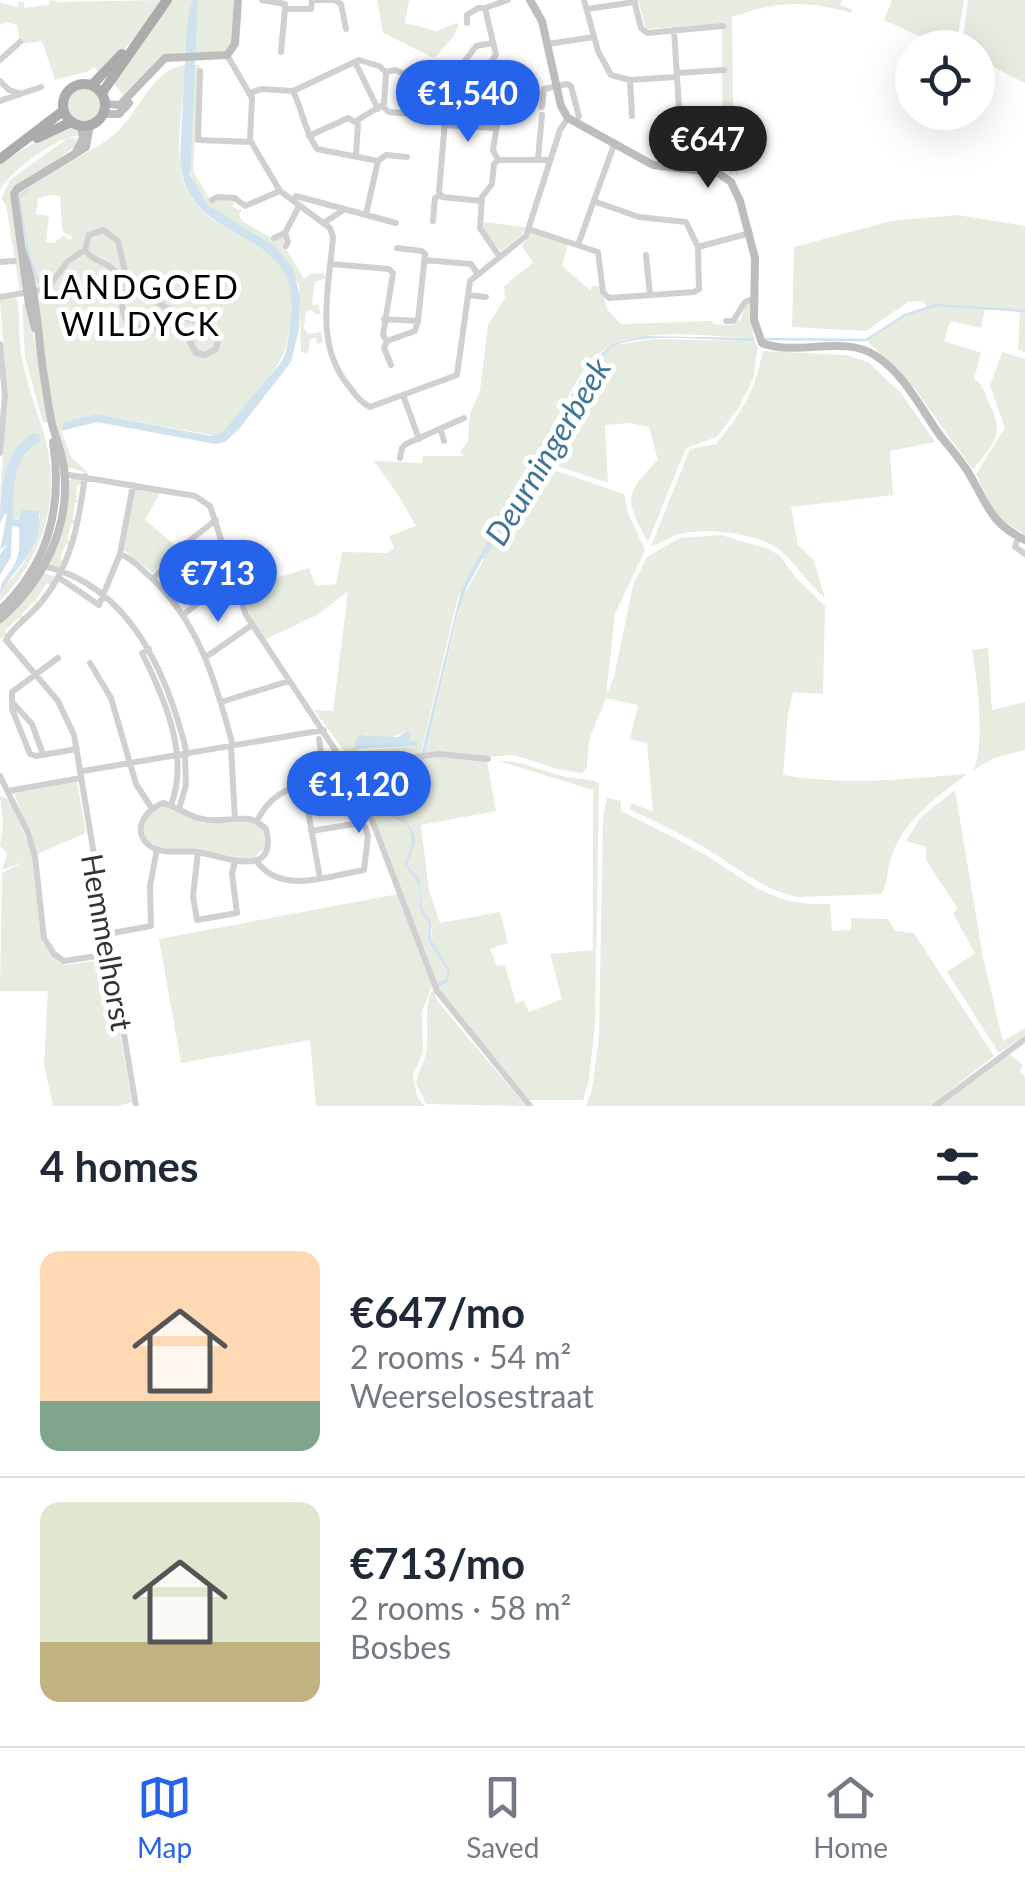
<!DOCTYPE html>
<meta charset="utf-8">
<style>
:root{--surface:#fff;--page:#f2f2f3;--text:#1f2937;--muted:#747a83;--line:#e0e1e3;--accent:#2563eb}
body{margin:0;font-family:Lato,sans-serif;background:var(--page);color:var(--text);height:100vh;display:flex;flex-direction:column;font-size:38px;white-space:nowrap}
*{box-sizing:border-box;margin:0}
p{font-size:32px;color:var(--muted)}
.icon{flex:none;width:55px;height:55px;fill:none;stroke:currentColor;stroke-width:2;stroke-linecap:round;stroke-linejoin:round}
.map{position:relative;height:1106px;overflow:hidden}
.sheet{display:flex;flex-direction:column;background:var(--surface);flex:1}
.sheet>*{flex:none}
.fabs{position:absolute;left:895px;top:30px;display:grid;gap:20px}
.fabs a{display:grid;place-items:center;width:100px;height:100px;border-radius:50%;background:var(--surface);box-shadow:0 10px 40px #0002;font-size:50px}
.price{position:absolute;translate:-50% -85px;padding:0 22px;border-radius:35px;background:var(--accent);color:#fff;font-size:32px;line-height:65px;filter:drop-shadow(0 2px 5px #0008)}
.price::after{content:'';position:absolute;left:50%;top:60px;width:30px;height:22px;margin-left:-15px;background:inherit;clip-path:polygon(0 0,100% 0,50% 100%)}
.price.current{background:#222;color:#fff}
ul{padding:0;list-style:none}
li{display:flex;align-items:center;gap:30px;height:250px;padding:0 40px}
li+li{border-top:2px solid var(--line)}
li span{display:grid;place-items:center;flex:none;width:280px;height:200px;border-radius:20px;color:#555}
li>.icon{margin-inline-start:auto}
span .icon{width:120px;height:120px;fill:#fffc;stroke-width:1}
li b{font-size:42px}
h2{display:flex;justify-content:space-between;align-items:center;height:120px;padding:0 40px;font-size:42px}
.tab-bar{display:flex;justify-content:space-around;align-items:center;height:140px;border-top:2px solid var(--line);background:var(--surface);font-size:28px;color:var(--muted)}
.tab-bar a{display:grid;justify-items:center;gap:5px}
.tab-bar .current{color:var(--accent)}
.map>svg:first-child{display:block}
.green{fill:#e6ecdf;fill-rule:evenodd}
.water{fill:#cfe2ee}
.lines{fill:none;stroke-linecap:round;stroke-linejoin:round}
.stream{stroke:#cfe2ee;stroke-width:2.5}
.street{stroke:#d0d0d0;stroke-width:6}
.secondary{stroke:#bdbdbd;stroke-width:8}
.primary{stroke:#ababab;stroke-width:10}
.labels{text-anchor:middle;dominant-baseline:central;stroke-width:10;stroke-linejoin:round;paint-order:stroke}
.street-label{font-size:30px;fill:#333;stroke:#fff}
.neighbourhood-label{font-size:32px;letter-spacing:2.5px;fill:#000;stroke:#fff}
.water-label{font-size:32px;font-style:italic;fill:#3f7597;stroke:#fff}
</style>
<div class="map">
<svg width="1025" height="1106" viewBox="0 0 1025 1106">
<rect width="100%" height="100%" fill="#fff"/>
<!-- green -->
<path class="green" d="M54 0 57 2 163 0 137 35 102 73 93 67 89 71 55 80 42 41 20 44 17 25 7 22 0 25V2L17 7 19 1 24 2V8L49 5V1Z
M172 0H192L186 52 160 57 124 97 113 82Z
M198 0H234L233 41 226 51 194 53Z
M377 0H409L405 23 437 31 456 23 459 24 454 36 434 58 383 33Z
M638 0H842L840 5 852 9 851 13C805 0 778 1 732 17L734 167 738 170V176L735 171 730 174C721 148 722 61 722 24L646 29Z
M892 0H964L956 47 941 46 884 20Z
M968 0H1025V83L978 59V48L962 47Z
M186 65C184 98 172 158 186 188 214 247 299 232 291 316 288 346 286 355 267 379 253 397 237 428 216 436L96 414 64 422 61 430 71 457 89 473 67 467 55 426 38 311 41 293C31 280 10 211 17 196 23 181 54 169 68 162 88 152 105 144 121 128 141 108 154 67 186 65ZM49 195 60 196 62 228 64 233 72 236 71 240 63 236 54 243 46 242 49 216 36 214 38 199Z
M193 65H200L193 171 212 203 218 199 235 201 232 206 238 210 242 209 239 215 242 221 275 240 284 237V245L304 279 311 274 323 273 326 278 315 282 312 303 314 306 318 304 321 314H316L312 310 306 312 304 328 308 334 321 332 323 342 317 344 316 338 310 339 308 353 301 352 299 285 273 245 208 205 193 183 189 165Z
M66 105a18 18 0 1 1 36 0a18 18 0 1 1-36 0Z
M73 125 80 130 81 136C62 132 7 173 0 191V163L63 126Z
M68 138H77L76 146 12 192 24 286 20 291 6 205 1 199 10 180Z
M957 215 1025 226V352L1018 350 1020 311 985 309 981 328 951 321 944 341 981 353 974 379C985 386 984 393 990 405 1006 438 992 443 973 470L915 389 866 340 905 315 926 307 923 301 908 302 866 331 792 327 794 247 891 221Z
M484 222 525 227 522 235 501 251 483 231Z
M531 232 568 244 562 266 590 290 592 286H601L607 309 621 324 712 321 714 324 733 325 737 320 741 321 745 304 752 302 753 338C705 337 623 321 589 363 568 391 553 428 535 459L531 458 529 462 533 463 458 597 421 753 352 761 314 710 333 711 348 591 317 615 264 640 251 618 240 589 309 568 316 586 336 584 342 552 388 553 394 548 389 536 416 526 397 493 374 461 422 463 423 456H464L460 452 468 441 470 414 480 391 488 325 505 298 504 286 533 263 522 246ZM406 732 408 739 417 746 358 751 367 734C376 740 397 737 406 732Z
M15 298 18 302C20 322 18 343 23 363 28 388 38 413 45 437 61 498 44 556 0 601L1 589C23 570 38 543 40 514L13 520C13 491 11 464 35 444L36 432C14 444 6 473 0 496L7 395 0 300Z
M22 303 28 305 49 422 43 423 25 357Z
M655 339 754 341 758 347 753 379 739 407 717 437 686 448 648 542C624 499 624 494 658 460L649 427 630 423 605 425 608 483 539 460 595 362 615 345Z
M763 351 846 355 868 362 901 393 935 442 890 451 893 495 791 507 798 545 814 561 825 598C808 584 797 565 781 551 760 533 706 527 680 534 670 536 661 544 651 546L690 449 716 444C744 409 753 395 763 351Z
M1002 352 1025 359V535L996 516 976 474 1005 428 990 386Z
M536 464 624 494 628 513 645 550 615 614 606 696 614 677 633 585 647 557 679 538 721 535 769 549 780 556 796 578 825 606 823 694 793 692 788 714 783 775C845 786 905 779 967 774 938 796 905 819 892 855 887 868 888 881 882 894L797 897C760 889 732 863 700 845 677 832 653 821 629 809L632 803 653 812 647 743 630 739 638 705 606 698 589 740 587 768 582 773 561 770 514 755 483 757 426 752 461 601Z
M72 478 83 480 82 485H77L76 500 80 501 75 503 73 519 77 520 76 525 71 524 67 539 72 541 70 545 66 544 60 559 64 561 57 569 51 566 50 559 67 484Z
M134 486 160 493 145 520 176 546 153 573 124 550Z
M44 573 55 577 51 586 47 583 36 599 38 604 34 601 21 615 24 619 19 618 5 630 7 634 0 639V621Z
M988 648 992 710 1025 702V750L994 758 973 770C986 747 977 677 972 650Z
M441 757 487 761 496 811 421 825 429 890 440 923 500 912 508 943 490 949 497 966 505 965 516 1003 524 1001 529 1012 562 999 550 954 593 950V790L499 761C522 760 543 772 566 777 577 779 588 778 599 783L595 1023 589 1080 583 1100H528L444 1001 439 987 450 977 431 939 432 930 422 908 420 879 408 866 415 836 410 825 391 816 387 809 394 793H409L417 787 424 759Z
M420 759 414 784 406 791 399 789 390 792 384 808 386 816 406 824 414 843 405 861 406 868 415 876 419 885 420 910 429 924 428 941 447 970V978L437 984 355 769Z
M77 782 86 833 37 854 14 793Z
M955 790 983 957 1003 1041 1025 1028V1035L999 1053 947 972 975 953 953 913 958 909 926 860V847L906 841 921 817Z
M0 796 9 799 31 850 42 942 58 961 66 965 107 959 132 1102 118 1106H53L44 1064 48 991H0L2 873 23 862 2 870 7 853 0 846 3 826Z
M607 798 621 801V811C646 824 672 836 697 850 746 878 767 907 830 904L832 931 851 930V918L888 919 895 931 914 933 994 1056 930 1106H586L592 1089 599 1036 603 817Z
M163 806 202 823 256 822 263 830 265 847 252 860 157 847 146 838 143 831 147 816Z
M398 894 432 986 422 1012 423 1051 413 1076 417 1096 424 1106H316L310 1040 181 1063 159 939Z
M433 989 438 1002 526 1106 426 1104 416 1083C418 1072 424 1063 426 1052 430 1030 422 1008 433 989Z
M1008 1053 1023 1065 1020 1071 1025 1078V1106H938Z"/>
<!-- water -->
<path class="water" d="M192 0H198L190 175 208 205 273 245 293 268 300 297 299 329 291 362 239 429 225 442 215 444 97 422 61 431 64 422 96 414 211 436 222 433 282 361C289 347 289 331 291 315 299 221 186 250 180 159L187 23Z
M643 336 754 338V341C719 341 646 332 616 345 586 358 489 548 467 587L458 612 419 781 409 793H394L387 809 391 816 405 820C424 840 411 846 408 866L420 879 422 908 431 922V939L450 970 448 981 438 988 436 984 447 978V970L428 941 429 924 420 910 419 885 404 864C411 847 416 842 406 824L386 815 384 808 392 790 406 791 414 784 462 587 589 364 612 344Z
M33 433H38L41 440C11 459 14 488 13 519L19 520 22 510 38 511C47 547 12 569 0 595 0 579 9 576 15 563 21 552 19 539 19 527L12 526 11 557 0 575V555L7 544 0 550 7 515 5 513 0 523C0 489 3 453 33 433Z
M406 732 411 733 409 740 417 742V746L355 749V740L360 735 398 737Z"/>
<g class="lines">
<!-- stream -->
<path class="stream" d="M28 189 19 198 28 253 38 282
M766 339 866 340 905 315 937 305 1025 311
M535 466 553 434
M484 558 524 486"/>
<!-- street -->
<path class="street" d="M262 0 285 4
M312 0H335L341 4 346 29
M508 0 485 8 496 55 482 74V81L510 103
M584 0 598 51 611 75 630 80 675 77
M634 0 641 28 647 33 723 26
M587 9 635 2
M467 23V15L478 8H485
M674 30 683 170
M548 44 594 37
M281 52 285 9H311L312 0
M227 55 252 98 250 140 280 191 330 228 333 237C329 287 314 344 348 385 355 394 360 402 370 407L457 375 470 281 526 236 560 130 568 118
M0 60 20 42
M355 62 378 109
M461 66 476 46 493 43
M200 71 198 140 251 142
M677 73 724 70
M630 80 632 116
M0 81 9 90 19 93
M293 91C303 111 304 130 317 149L378 161 366 214
M250 93 262 89 293 91 359 60 379 66 386 72 395 70 415 78
M0 101 41 87
M382 106 389 112 411 114
M419 107 446 109 472 125
M542 107 544 89 567 84 571 86 579 117
M446 109 439 192 442 197 482 201
M680 118 725 116
M356 121 384 104 386 73
M444 125 495 128
M309 136 348 118 358 124 356 154
M538 159 542 115
M498 160 493 150 500 105
M378 161 386 155 407 157
M296 196 396 223
M212 200 217 197 235 198 245 206 280 191
M596 202 639 217 686 222 698 247
M433 221 435 198 440 195
M325 222 342 211
M529 229 598 252 603 292 609 298 694 292 699 289 698 247 750 233
M103 230 118 241 125 272 142 293 182 317 214 327 219 337 216 349 205 355 196 353 185 333 173 325 144 329 130 326C117 311 126 293 118 276 112 262 93 263 85 250L89 235Z
M274 238 285 233
M578 245 615 142
M286 246 288 242 285 233 298 208
M646 255 650 295
M499 256 480 228 482 197 492 184 494 164 498 160H550
M424 260 471 264 477 273
M0 262 14 261
M331 264 389 269 393 273 383 335 387 341 384 348 391 365
M468 295 486 297
M0 297 47 289 68 261 85 250
M384 319 418 321
M726 321H733L745 302 755 298
M387 341 415 331 418 321 425 254 422 251 397 248
M0 344 5 395 0 453
M403 395 419 439
M441 431 444 441
M400 458 402 448 406 444 464 418
M63 474 195 496 210 506 246 615 359 786 437 991 530 1106
M85 476C79 521 72 564 43 600 32 615 14 625 6 640L58 701 74 735 136 1106
M1018 537 1015 547 1025 554
M120 554C131 558 137 565 146 573 198 618 216 682 233 746
M44 566C131 586 168 675 187 754
M58 577 99 605 120 554 133 485
M153 579 185 544 216 520
M183 615 233 576
M149 649 142 653C164 697 190 756 171 805
M206 657 252 625
M58 658 12 692V709L30 754 36 756 77 749
M90 663 111 698 136 784 151 807
M221 702 289 681
M13 703 32 724 43 754
M319 739 325 779
M231 747 235 819
M348 765 439 754 488 759
M83 771 324 730
M0 776 28 833 35 857 44 938 54 954 64 961 110 954
M303 783 320 878
M8 791 81 778
M163 803C177 807 188 816 202 819 227 825 247 809 266 829 279 882 221 855 197 852 183 850 161 855 150 846 130 831 146 809 163 803Z
M179 809 186 785 185 755
M257 821C274 786 304 783 339 777
M198 852 193 896 197 920 237 913 232 874 235 861
M256 860C280 896 328 876 364 870L368 836 365 827 354 824 311 831
M107 934 151 926 150 886 157 849
M935 1106 1025 1039"/>
<!-- secondary -->
<path class="secondary" d="M530 0 542 21 561 106 568 118 653 165 718 173 731 182 740 201 755 258 754 320 762 343C797 357 844 334 876 356 904 374 920 407 939 434 950 448 963 462 971 477 989 508 991 523 1025 540
M105 104 120 105 165 58 227 55 235 44 238 0
M104 114H119L129 103
M76 152 83 138 81 126
M35 328 29 305 14 194 17 189 86 147 90 125
M0 610C49 564 63 507 53 442
M0 619C43 582 71 527 64 468 62 453 56 439 52 424 48 406 46 388 43 370 37 329 37 287 21 248"/>
<!-- primary -->
<path class="primary" d="M63 105a21 21 0 1 1 42 0a21 21 0 1 1-42 0Z
M92 85 122 54
M102 93 167 0
M37 138 71 122
M0 159 63 111"/>
</g>
<g class="labels">
<!-- street labels -->
<g class="street-label">
<text transform="translate(108 942) rotate(80)">Hemmelhorst</text>
</g>
<!-- neighbourhood labels -->
<g class="neighbourhood-label">
<text x="141" y="286">LANDGOED<tspan x="141" dy="37">WILDYCK</tspan></text>
</g>
<!-- water labels -->
<g class="water-label">
<text transform="translate(547 451) rotate(-59)">Deurningerbeek</text>
</g>
</g>
</svg>
<div class="fabs">
<a><svg class="icon" aria-label="locate" viewBox="0 0 24 24"><circle cx="12" cy="12" r="6"/><path d="M12 2v4M12 18v4M2 12h4M18 12h4"/></svg></a>
</div>
<b class="price" style="left:468px;top:145px">€1,540</b>
<b class="price current" style="left:708px;top:191px">€647</b>
<b class="price" style="left:218px;top:625px">€713</b>
<b class="price" style="left:359px;top:836px">€1,120</b>
</div>
<section class="sheet">
<h2>4 homes<svg class="icon" aria-label="filters" viewBox="0 0 24 24"><path d="M4 7h16M4 17h16"/><circle cx="9" cy="7" r="2"/><circle cx="15" cy="17" r="2"/></svg></h2>
<ul>
<li><span style="background:linear-gradient(#ffd9b3 75%,#7fa58c 0)"><svg class="icon" aria-label="home" viewBox="0 0 24 24"><path d="M3 11l9-7 9 7M6 9v11h12V9"/></svg></span><div><b>€647/mo</b><p>2 rooms · 54 m²</p><p>Weerselosestraat</p></div></li>
<li><span style="background:linear-gradient(#dfe7d0 70%,#c2b280 0)"><svg class="icon" aria-label="home" viewBox="0 0 24 24"><path d="M3 11l9-7 9 7M6 9v11h12V9"/></svg></span><div><b>€713/mo</b><p>2 rooms · 58 m²</p><p>Bosbes</p></div></li>
</ul>
</section>
<nav class="tab-bar">
<a class="current"><svg class="icon" aria-label="map" viewBox="0 0 24 24"><path d="M3 6l6-2 6 2 6-2v14l-6 2-6-2-6 2zM9 4v14M15 6v14"/></svg>Map</a>
<a><svg class="icon" aria-label="saved" viewBox="0 0 24 24"><path d="M7 4h10v16l-5-4-5 4z"/></svg>Saved</a>
<a><svg class="icon" aria-label="home" viewBox="0 0 24 24"><path d="M3 11l9-7 9 7M6 9v11h12V9"/></svg>Home</a>
</nav>
